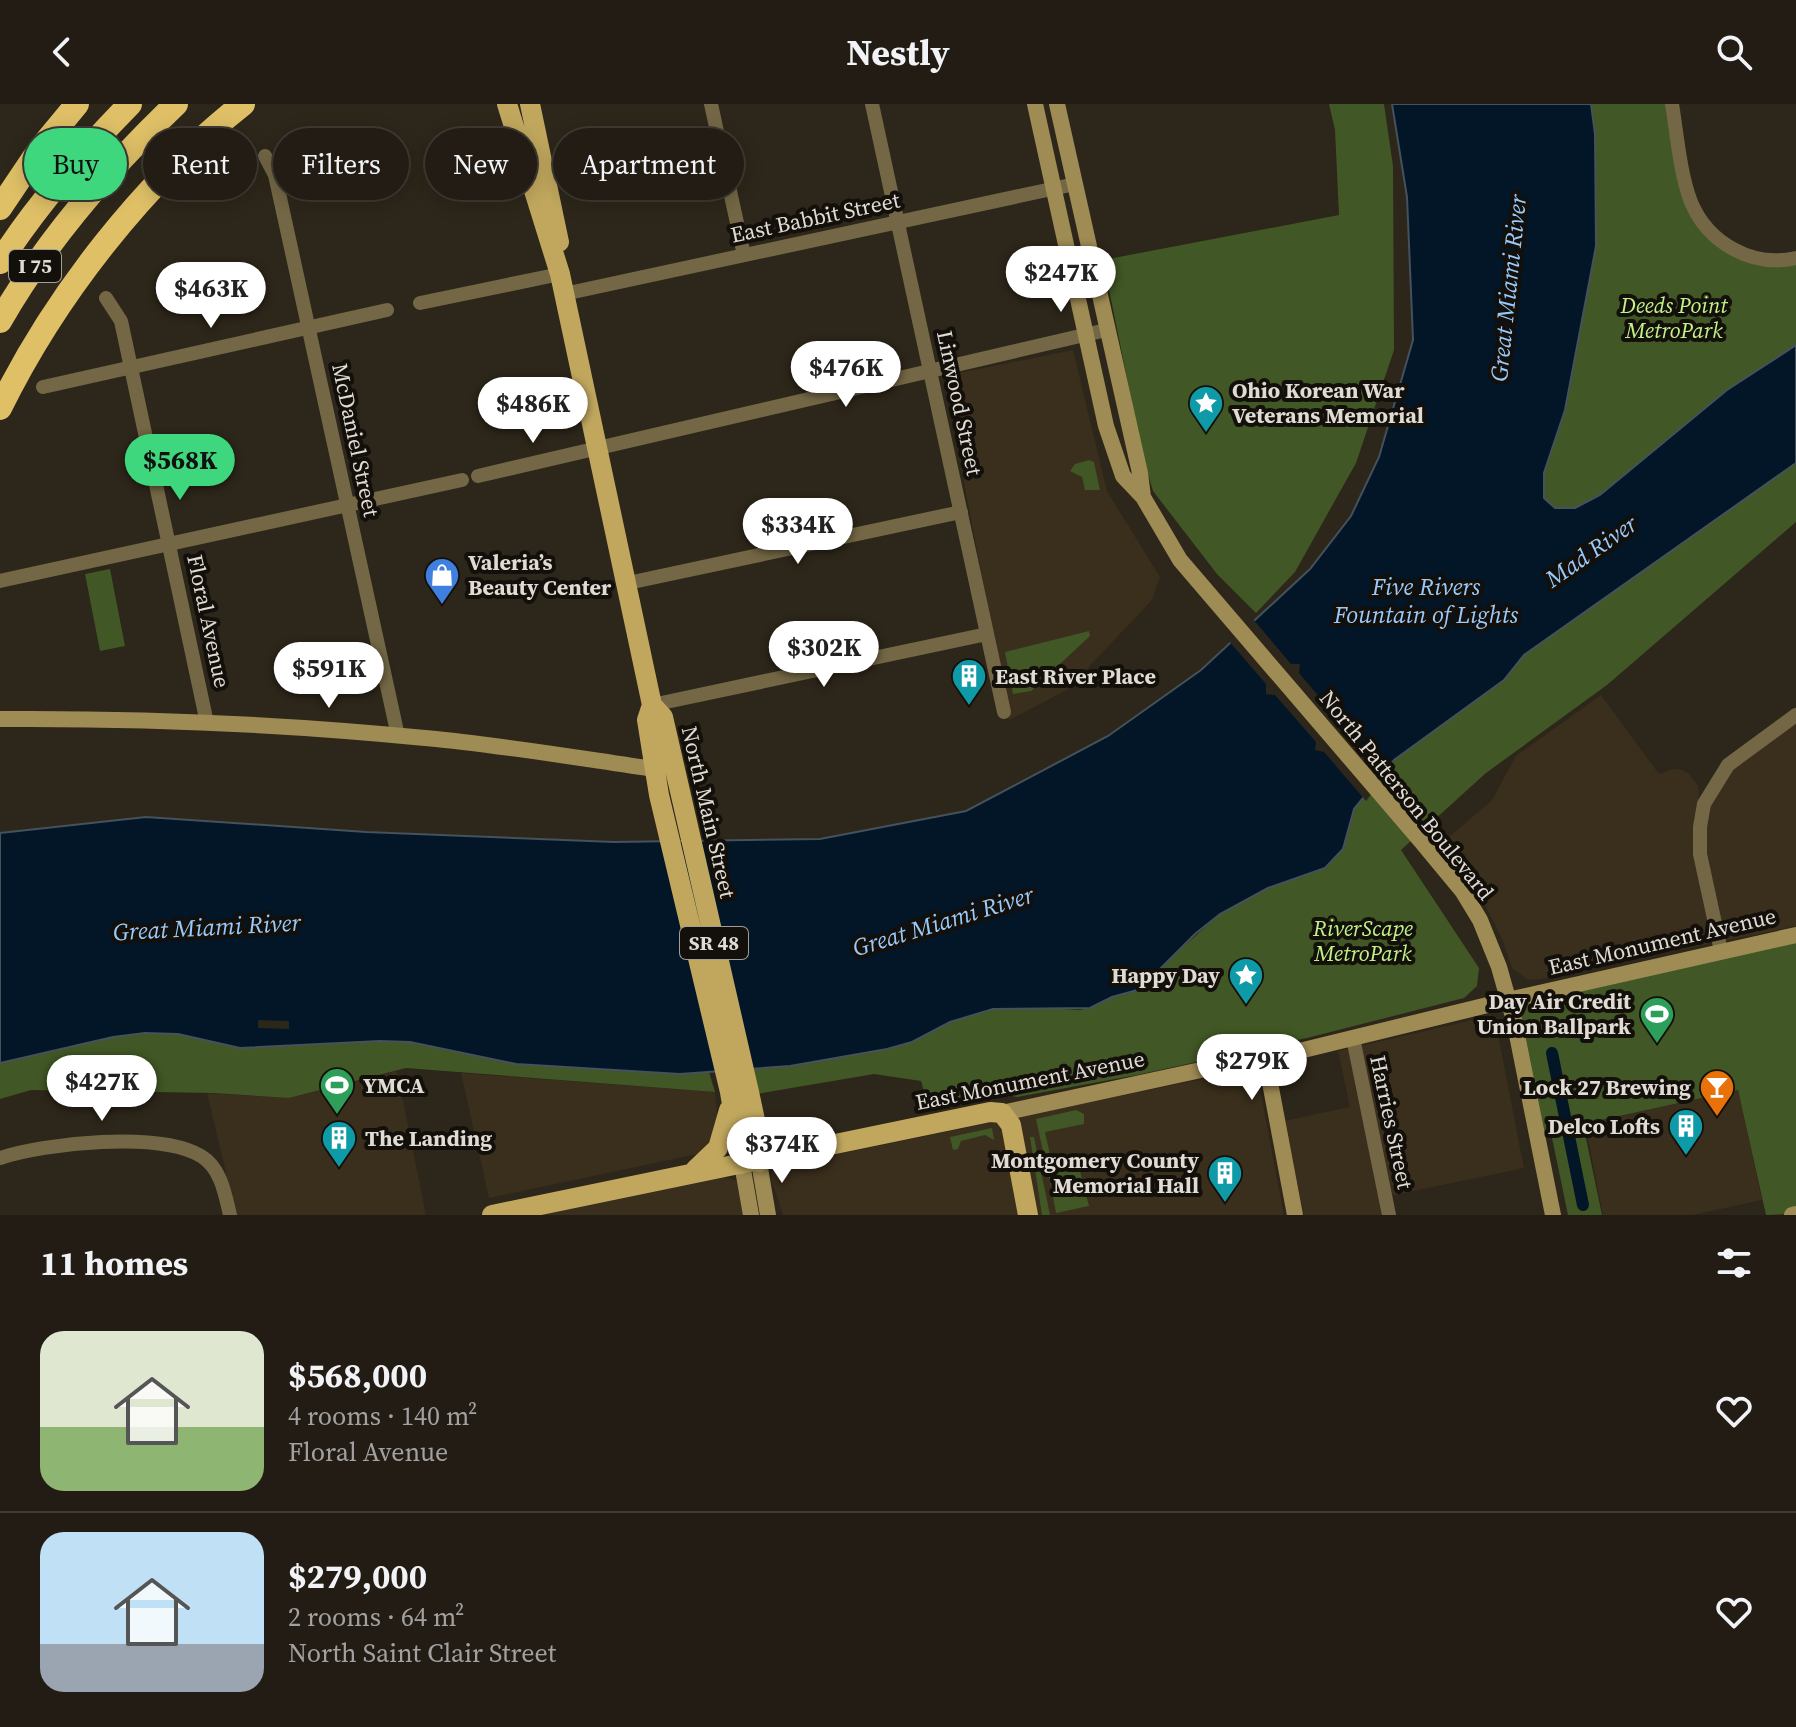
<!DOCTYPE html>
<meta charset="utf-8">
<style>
:root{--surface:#221c14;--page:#2a251d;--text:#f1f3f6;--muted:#a2a1a0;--line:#3f3a34;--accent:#3fd77d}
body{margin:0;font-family:"Source Serif 4",serif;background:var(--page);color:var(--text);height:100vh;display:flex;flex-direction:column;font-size:30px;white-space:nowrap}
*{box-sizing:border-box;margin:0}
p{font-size:26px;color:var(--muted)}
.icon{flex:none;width:44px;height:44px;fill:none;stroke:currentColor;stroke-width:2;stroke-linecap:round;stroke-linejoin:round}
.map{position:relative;height:1111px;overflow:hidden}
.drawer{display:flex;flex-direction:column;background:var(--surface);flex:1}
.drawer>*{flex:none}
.hud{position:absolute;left:24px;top:24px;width:800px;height:72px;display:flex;gap:16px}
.price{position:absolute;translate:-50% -68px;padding:0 18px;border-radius:28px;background:#fff;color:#222;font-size:26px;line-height:52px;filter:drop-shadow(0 2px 4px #0008)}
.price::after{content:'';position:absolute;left:50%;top:48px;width:24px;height:18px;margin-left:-12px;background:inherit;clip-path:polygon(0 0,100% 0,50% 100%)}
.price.on{background:var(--accent);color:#111}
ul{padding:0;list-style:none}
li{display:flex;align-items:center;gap:24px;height:200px;padding:0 40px}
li+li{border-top:2px solid var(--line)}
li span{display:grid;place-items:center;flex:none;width:224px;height:160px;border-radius:24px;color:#555}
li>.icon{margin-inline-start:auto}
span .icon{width:96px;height:96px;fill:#fffc;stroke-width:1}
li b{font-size:34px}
h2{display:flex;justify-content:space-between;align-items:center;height:96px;padding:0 40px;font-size:34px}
.tag{padding:0 28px;border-radius:36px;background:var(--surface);box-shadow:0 4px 20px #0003,0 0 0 2px var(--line);font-size:28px;line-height:72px}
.tag.on{background:var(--accent);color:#111}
header{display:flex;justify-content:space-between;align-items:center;height:104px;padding:0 40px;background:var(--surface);font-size:36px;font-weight:700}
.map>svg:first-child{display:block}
.built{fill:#3a2e1c}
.green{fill:#415725}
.water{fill:#031628;stroke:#45515b;stroke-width:2}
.pier{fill:#2d261a}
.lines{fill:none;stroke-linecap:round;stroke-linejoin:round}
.canal{stroke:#031628;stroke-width:12}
.street{stroke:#736745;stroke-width:14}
.secondary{stroke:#9f8b54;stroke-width:16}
.primary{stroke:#c1a75e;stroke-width:20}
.highway{stroke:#dfc067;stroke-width:24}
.labels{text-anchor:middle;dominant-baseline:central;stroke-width:8;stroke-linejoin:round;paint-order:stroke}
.shield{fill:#130f0a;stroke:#a29e97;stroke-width:2}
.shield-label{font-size:20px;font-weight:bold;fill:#e0dbd3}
.street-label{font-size:22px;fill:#e0dbd3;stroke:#130f0a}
.park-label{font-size:22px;font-style:italic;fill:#c2f388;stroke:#130f0a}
.poi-label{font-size:22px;font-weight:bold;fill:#e0dbd3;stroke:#130f0a;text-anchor:start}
.water-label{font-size:24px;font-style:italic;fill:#98cafb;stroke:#130f0a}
</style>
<header><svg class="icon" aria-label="back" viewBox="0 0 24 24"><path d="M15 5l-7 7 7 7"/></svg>Nestly<svg class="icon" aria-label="search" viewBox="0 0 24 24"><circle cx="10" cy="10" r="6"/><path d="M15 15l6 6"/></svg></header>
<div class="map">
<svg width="1796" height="1111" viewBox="0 0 1796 1111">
<rect width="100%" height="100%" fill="#2d261a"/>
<!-- built -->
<path class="built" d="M1073 246 1107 387 1160 473 1152 496 1067 586 1009 616 944 272Z
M1601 591 1659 670 1673 665 1682 666 1688 669 1698 681 1710 837 1708 840 1541 875 1528 876 1512 864 1503 837 1484 799 1464 769 1441 740 1492 696 1516 652Z
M1796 616V822L1725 837 1707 753 1706 725 1709 702 1731 664Z
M1490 912 1495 915 1524 1064 1390 1092 1393 1111H1304L1284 1017 1350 1003 1338 947Z
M1256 964 1284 1111H783L771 1075 772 1067 780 1062Z
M397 967 426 1111H236L207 989 289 994Z
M461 969 715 988 719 1031 702 1049 489 1094Z
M1738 986 1762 1096 1693 1111H1603L1585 1020Z
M717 1071 737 1077 744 1111H529Z"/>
<!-- green -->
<path class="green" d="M1329 0H1384L1393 62 1394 246 1356 359 1295 468 1256 509 1217 470 1153 387 1143 353 1103 156 1339 111 1335 26Z
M1591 0H1672L1691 98 1732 145 1796 154V241L1727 286 1600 391 1575 404H1555L1544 394V369L1565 306 1596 142 1595 30Z
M1089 356 1094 358 1100 386H1085L1082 373 1070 367 1075 360Z
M1796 359V418L1607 581 1486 669 1401 746 1479 864 1477 882 1464 894 1307 934 1137 971 1017 993 1002 990 938 1004 928 1001 921 977 874 970 756 990 749 965 790 962 887 945 912 938 950 918 993 905 1016 902 1079 906 1090 904 1112 893 1134 887 1220 810 1268 784 1325 764 1343 745 1354 705 1394 656 1504 576 1524 551Z
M110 465 125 542 100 547 85 470Z
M1089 527 1090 532 1031 587 1013 590 1005 548Z
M1796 833V1110L1766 1111 1738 986 1583 1020 1602 1111H1568L1551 1029 1538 1031 1508 896Z
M145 929 178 930 240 944 380 937 410 938 516 960 680 970 709 968 715 988 406 964 289 994 213 989 31 986 0 995V959L113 933Z
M1076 1006 1084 1010V1020L1045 1028 1051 1055 1056 1054V1060L1046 1061 1036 1015Z
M992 1024 994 1036 985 1031 961 1037 958 1045 953 1046 950 1033Z
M1030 1033H1034L1050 1111H1042Z
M1078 1059 1089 1102 1056 1109 1048 1068Z"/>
<!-- water -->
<path class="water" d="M1392 0H1591L1595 30 1596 142 1565 306 1544 369V394L1555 404H1575L1600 391 1727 286 1796 241V359L1524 551 1504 576 1394 656 1354 705 1343 745 1325 764 1268 784 1220 810 1195 830 1144 881 1134 887 1112 893 1090 904 993 905 950 918 912 938 887 945 790 962 749 965 680 970 516 960 410 938 380 937 240 944 178 930 145 929 113 933 0 959V729L146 713 366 728 614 738 820 735 966 707 1108 632 1201 566 1310 465 1351 412 1379 353 1413 236 1407 93Z"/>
<!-- pier -->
<path class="pier" d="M1252 514 1291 560H1300L1299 569 1340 617 1350 618 1348 627 1386 671 1366 697 1324 648 1315 646 1316 638 1275 591 1266 590V580L1228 536Z
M258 916 289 917V925L258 924Z"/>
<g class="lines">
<!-- canal -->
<path class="canal" d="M1552 949 1583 1101"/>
<!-- street -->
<path class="street" d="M711 0 744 151
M872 0 1004 608
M1672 0C1677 30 1680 70 1691 98 1708 139 1752 164 1796 154
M265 52 275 71 398 632
M564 190 1075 80
M106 194 121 217 207 619
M420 199 560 170
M43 283 387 206
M478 372 1106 226
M0 477 462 376
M628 479 961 408
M652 601 987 530
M1721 847 1700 750V723L1704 700 1728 661 1796 611
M1353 934 1389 1111
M0 1054C45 1039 159 1027 201 1052 221 1064 225 1090 230 1111"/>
<!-- secondary -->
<path class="secondary" d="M1035 0 1106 322 1123 372 1143 393 1180 456 1420 736 1463 788 1480 816 1499 863 1514 916 1553 1111
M1057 0 1140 369 1143 393
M0 615C142 614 284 620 425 634 502 641 578 654 654 665L664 663
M1283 951 1273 957 1268 968 1295 1111
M1002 1009 1261 953 1283 951 1508 896 1796 831
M759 1058 768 1111
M742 1060 751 1111
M1792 1111 1796 1110"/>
<!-- primary -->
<path class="primary" d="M507 0 560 170 652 601 647 616 659 691 730 988 742 1060
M530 0 559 138
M652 601 663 613 749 988 758 1030 759 1058
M695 1066 718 1044 729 1006
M492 1111 990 1008 1002 1009 1011 1021 1028 1111"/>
<!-- highway -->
<path class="highway" d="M0 104 39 46 77 0
M0 158C37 100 82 49 130 0
M0 217C47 135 108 65 176 0
M0 304C55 192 144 78 243 0"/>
</g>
<!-- icons -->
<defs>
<g id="sight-pin" transform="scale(1.8)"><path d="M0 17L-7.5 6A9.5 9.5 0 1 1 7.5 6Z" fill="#0f9aa8" stroke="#130f0a"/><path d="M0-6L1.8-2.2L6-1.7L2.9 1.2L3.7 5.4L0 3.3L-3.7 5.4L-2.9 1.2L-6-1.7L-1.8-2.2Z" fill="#fff"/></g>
<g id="shop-pin" transform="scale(1.8)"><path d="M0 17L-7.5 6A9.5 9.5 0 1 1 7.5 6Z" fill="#3f7fe0" stroke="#130f0a"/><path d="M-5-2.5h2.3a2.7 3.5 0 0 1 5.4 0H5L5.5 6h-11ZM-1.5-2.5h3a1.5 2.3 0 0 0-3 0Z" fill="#fff"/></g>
<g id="building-pin" transform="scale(1.8)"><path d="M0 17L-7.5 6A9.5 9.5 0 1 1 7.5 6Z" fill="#0f9aa8" stroke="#130f0a"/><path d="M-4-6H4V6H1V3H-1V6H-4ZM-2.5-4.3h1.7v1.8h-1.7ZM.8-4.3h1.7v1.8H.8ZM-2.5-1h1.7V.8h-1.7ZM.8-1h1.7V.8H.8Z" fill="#fff"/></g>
<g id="stadium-pin" transform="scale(1.8)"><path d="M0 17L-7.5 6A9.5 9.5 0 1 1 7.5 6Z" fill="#2e9e5b" stroke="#130f0a"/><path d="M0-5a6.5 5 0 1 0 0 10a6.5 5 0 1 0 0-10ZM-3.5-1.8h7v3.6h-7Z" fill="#fff"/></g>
<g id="bar-pin" transform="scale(1.8)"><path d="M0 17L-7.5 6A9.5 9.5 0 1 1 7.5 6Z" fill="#e8710a" stroke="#130f0a"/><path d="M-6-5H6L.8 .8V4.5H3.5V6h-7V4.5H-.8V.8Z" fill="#fff"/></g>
</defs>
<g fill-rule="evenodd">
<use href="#sight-pin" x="1206" y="299"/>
<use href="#shop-pin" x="442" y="471"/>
<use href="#building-pin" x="969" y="572"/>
<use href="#sight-pin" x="1246" y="871"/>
<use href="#stadium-pin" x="1657" y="910"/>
<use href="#stadium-pin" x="337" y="981"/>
<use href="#bar-pin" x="1717" y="983"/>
<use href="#building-pin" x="1686" y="1022"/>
<use href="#building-pin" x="339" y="1034"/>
<use href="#building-pin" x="1225" y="1069"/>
</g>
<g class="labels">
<!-- shield labels -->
<g class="shield">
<rect x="9" y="146" width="52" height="32" rx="6"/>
<rect x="680" y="823" width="68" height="32" rx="6"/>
</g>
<g class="shield-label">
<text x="35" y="162">I 75</text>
<text x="714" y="839">SR 48</text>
</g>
<!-- street labels -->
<g class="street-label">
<text transform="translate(815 113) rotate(-12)">East Babbit Street</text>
<text transform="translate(960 299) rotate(78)">Linwood Street</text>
<text transform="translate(356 336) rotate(78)">McDaniel Street</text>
<text transform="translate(209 517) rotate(78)">Floral Avenue</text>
<text transform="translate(1407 691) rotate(51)">North Patterson Boulevard</text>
<text transform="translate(709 708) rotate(77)">North Main Street</text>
<text transform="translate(1662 837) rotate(-13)">East Monument Avenue</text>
<text transform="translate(1030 976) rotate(-11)">East Monument Avenue</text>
<text transform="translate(1392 1018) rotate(78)">Harries Street</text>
</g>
<!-- park labels -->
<g class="park-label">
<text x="1674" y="201">Deeds Point<tspan x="1674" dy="25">MetroPark</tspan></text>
<text x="1363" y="824">RiverScape<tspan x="1363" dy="25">MetroPark</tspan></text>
</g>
<!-- poi labels -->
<g class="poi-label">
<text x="1232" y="286">Ohio Korean War<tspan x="1232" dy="25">Veterans Memorial</tspan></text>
<text x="468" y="458">Valeria’s<tspan x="468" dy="25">Beauty Center</tspan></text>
<text x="995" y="572">East River Place</text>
<text x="1220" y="871" text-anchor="end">Happy Day</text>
<text x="1631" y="897" text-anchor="end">Day Air Credit<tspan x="1631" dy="25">Union Ballpark</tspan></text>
<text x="363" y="981">YMCA</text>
<text x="1691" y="983" text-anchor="end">Lock 27 Brewing</text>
<text x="1660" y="1022" text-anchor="end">Delco Lofts</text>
<text x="365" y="1034">The Landing</text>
<text x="1199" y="1056" text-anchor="end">Montgomery County<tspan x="1199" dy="25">Memorial Hall</tspan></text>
</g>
<!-- water labels -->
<g class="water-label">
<text transform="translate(1508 184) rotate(-84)">Great Miami River</text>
<text transform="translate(1591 447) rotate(-35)">Mad River</text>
<text x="1426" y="482">Five Rivers<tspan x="1426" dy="28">Fountain of Lights</tspan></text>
<text transform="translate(943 817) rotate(-17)">Great Miami River</text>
<text transform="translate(207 823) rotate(-3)">Great Miami River</text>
</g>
</g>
</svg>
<b class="price" style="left:1061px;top:210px">$247K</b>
<b class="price" style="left:211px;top:226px">$463K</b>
<b class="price" style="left:846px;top:305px">$476K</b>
<b class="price" style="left:533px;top:341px">$486K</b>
<b class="price on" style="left:180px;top:398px">$568K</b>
<b class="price" style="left:798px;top:462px">$334K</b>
<b class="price" style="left:824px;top:585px">$302K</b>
<b class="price" style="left:329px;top:606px">$591K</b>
<b class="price" style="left:1252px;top:998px">$279K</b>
<b class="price" style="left:102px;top:1019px">$427K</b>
<b class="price" style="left:782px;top:1081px">$374K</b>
<div class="hud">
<a class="tag on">Buy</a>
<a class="tag">Rent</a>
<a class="tag">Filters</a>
<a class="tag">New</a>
<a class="tag">Apartment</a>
</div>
</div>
<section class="drawer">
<h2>11 homes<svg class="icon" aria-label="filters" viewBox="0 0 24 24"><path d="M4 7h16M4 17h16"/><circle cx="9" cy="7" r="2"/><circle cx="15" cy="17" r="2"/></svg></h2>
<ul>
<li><span style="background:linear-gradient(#dfe7d0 60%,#8fb573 0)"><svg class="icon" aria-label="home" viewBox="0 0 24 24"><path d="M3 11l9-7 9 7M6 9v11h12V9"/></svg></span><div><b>$568,000</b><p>4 rooms · 140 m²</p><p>Floral Avenue</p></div><svg class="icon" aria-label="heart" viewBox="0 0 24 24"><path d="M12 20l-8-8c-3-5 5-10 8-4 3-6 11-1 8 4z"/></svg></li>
<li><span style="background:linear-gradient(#bfe0f5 70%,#9aa5b1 0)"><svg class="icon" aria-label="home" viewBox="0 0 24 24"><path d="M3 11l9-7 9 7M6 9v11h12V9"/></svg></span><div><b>$279,000</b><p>2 rooms · 64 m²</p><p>North Saint Clair Street</p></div><svg class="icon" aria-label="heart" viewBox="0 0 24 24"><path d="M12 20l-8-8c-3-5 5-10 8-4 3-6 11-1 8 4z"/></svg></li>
</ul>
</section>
